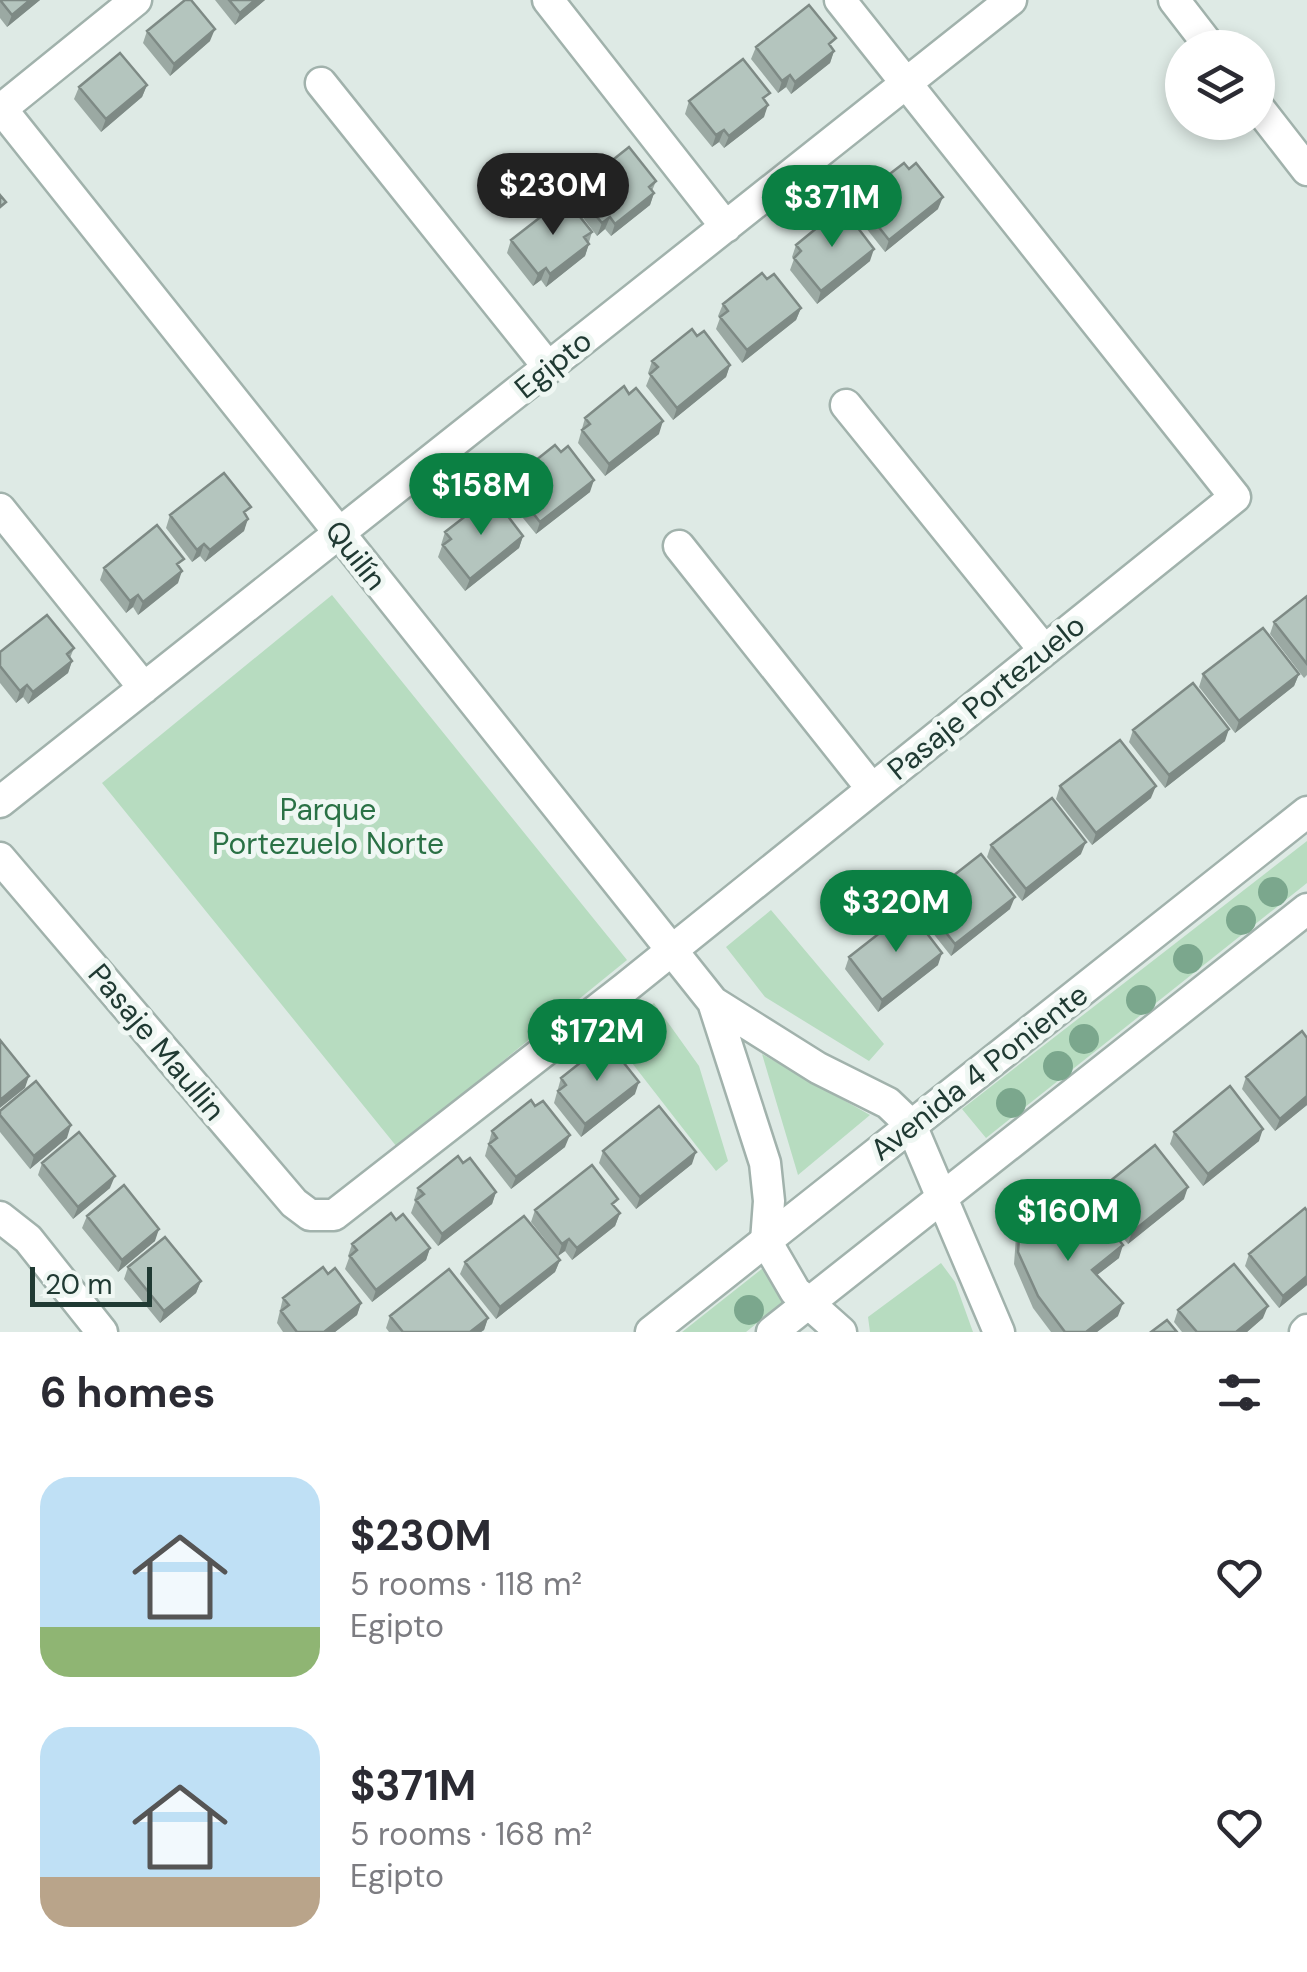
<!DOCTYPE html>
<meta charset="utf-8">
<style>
:root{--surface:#fff;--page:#f7f7f7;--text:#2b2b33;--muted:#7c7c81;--accent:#0b8043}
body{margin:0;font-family:"DM Sans",sans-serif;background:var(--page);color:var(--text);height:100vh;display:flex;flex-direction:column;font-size:38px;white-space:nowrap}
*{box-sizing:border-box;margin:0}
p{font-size:32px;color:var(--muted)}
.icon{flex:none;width:55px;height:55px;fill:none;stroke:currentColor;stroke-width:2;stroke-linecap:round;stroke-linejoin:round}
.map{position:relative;height:1332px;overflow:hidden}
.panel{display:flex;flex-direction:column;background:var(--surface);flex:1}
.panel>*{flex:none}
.fabs{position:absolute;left:1165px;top:30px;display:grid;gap:20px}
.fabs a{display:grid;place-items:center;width:110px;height:110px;border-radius:50%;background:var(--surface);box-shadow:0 5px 15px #0003;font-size:50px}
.scale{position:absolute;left:30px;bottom:25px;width:122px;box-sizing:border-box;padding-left:10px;border:5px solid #203a33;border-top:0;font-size:28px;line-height:35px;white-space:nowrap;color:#203a33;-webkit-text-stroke:8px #eff7f3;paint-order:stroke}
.price{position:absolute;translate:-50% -85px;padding:0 22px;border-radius:35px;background:var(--accent);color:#fff;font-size:32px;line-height:65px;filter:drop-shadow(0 2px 5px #0008)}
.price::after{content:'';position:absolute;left:50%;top:60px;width:30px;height:22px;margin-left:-15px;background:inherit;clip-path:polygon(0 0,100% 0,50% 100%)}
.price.active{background:#222;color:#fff}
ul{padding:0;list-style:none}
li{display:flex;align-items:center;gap:30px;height:250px;padding:0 40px}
li span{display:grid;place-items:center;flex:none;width:280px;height:200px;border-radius:30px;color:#555}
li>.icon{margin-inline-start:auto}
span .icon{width:120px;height:120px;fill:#fffc;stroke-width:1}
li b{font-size:42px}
h2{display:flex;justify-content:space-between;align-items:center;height:120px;padding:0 40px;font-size:42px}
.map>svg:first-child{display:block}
.green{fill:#b7dcc0}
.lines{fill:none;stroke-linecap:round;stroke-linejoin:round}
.minor-casing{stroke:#a1b2ac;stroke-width:35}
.tertiary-casing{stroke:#a1b2ac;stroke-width:35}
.minor{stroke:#fff;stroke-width:30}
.tertiary{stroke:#fff;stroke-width:30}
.tree{fill:#7ba78d}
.wall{fill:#9ba9a3}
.shaded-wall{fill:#7e8a85}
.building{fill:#b4c5be;stroke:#7e8a85;stroke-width:2.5}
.labels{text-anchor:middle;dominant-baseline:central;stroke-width:10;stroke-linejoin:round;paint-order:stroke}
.street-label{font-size:30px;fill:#203a33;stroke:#eff7f3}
.park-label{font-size:30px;fill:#2a7145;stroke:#eff7f3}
</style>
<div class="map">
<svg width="1307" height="1332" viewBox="0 0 1307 1332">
<rect width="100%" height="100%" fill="#deeae5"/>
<!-- green -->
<path class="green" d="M332 595 627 960 397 1147 102 783Z
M1307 841V883L986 1138 962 1109Z
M771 910 884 1044 869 1061 765 997 726 947Z
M654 1003 699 1066 728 1161 716 1171 611 1036Z
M762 1054 870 1115 798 1175Z
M941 1263 955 1282 973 1332H870L868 1317Z
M763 1268 786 1300 746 1332H682Z"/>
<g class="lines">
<!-- minor casing -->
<g class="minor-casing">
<path id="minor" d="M548 0 726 227
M1174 0 1211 48
M321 83 549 368
M0 107 713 1002 765 1163 769 1201 766 1241 795 1291 841 1332
M1258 107 1307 170
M0 110 136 0
M846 405 1044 650
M0 509 144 688
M679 546 872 789
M0 802 1011 0
M0 858 294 1203 310 1215H334L625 988 1235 497 840 0
M713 1002 818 1068 888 1103 911 1125 999 1332
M0 1217 28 1239 102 1332
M1305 1332 1307 1330"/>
</g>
<!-- tertiary casing -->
<g class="tertiary-casing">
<path id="tertiary" d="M651 1332 1307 812
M772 1332 1307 909"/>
</g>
<!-- minor -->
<use href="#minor" class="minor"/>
<!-- tertiary -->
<use href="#tertiary" class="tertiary"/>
</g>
<!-- trees -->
<g class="tree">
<circle cx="1273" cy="892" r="15"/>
<circle cx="1241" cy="920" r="15"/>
<circle cx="1188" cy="959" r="15"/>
<circle cx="1141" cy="1000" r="15"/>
<circle cx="1084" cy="1039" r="15"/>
<circle cx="1058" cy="1066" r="15"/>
<circle cx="1011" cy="1103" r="15"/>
<circle cx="749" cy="1310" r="15"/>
</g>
<!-- wall -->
<path class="wall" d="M0 0H40L7 27 0 18Z
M215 0H265L235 25Z
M147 31 210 41 170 76 143 43Z
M756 47 832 48 834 51 830 63 791 94 786 87 778 93 751 59Z
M147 85 142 97 101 132 74 99 79 87Z
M689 101 766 102 764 117 724 148 719 142 712 147 685 114Z
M656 181 652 191 654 193 650 205 611 236 605 229 597 236 571 202 575 190Z
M865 193 938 209 885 252 858 218Z
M592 232 585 256 546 287 541 280 533 286 507 253 511 240Z
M796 245 870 261 817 304 790 270 794 259 792 257Z
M767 279 801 308 796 320 742 363 716 329 720 318 718 316 723 304Z
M697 336 730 365 726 377 673 420 646 386 650 376 648 373 652 361Z
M585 418 659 434 605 476 578 443Z
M516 476 590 492 536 534 509 501Z
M490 508 523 536 519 548 465 591 438 557 442 546 441 545 445 532Z
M170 515 247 517 244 531 205 562 200 556 192 562 166 528Z
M104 568 180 569 178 583 138 615 133 607 126 613 100 580Z
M1307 596V675L1304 678 1270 634 1274 622Z
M74 648 70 658 72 661 68 673 28 704 23 697 16 703 0 683V652Z
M1203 674H1299L1294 686 1235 733 1199 687Z
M1133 730 1225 741 1165 788 1129 742Z
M1060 786 1151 798 1092 845 1056 799Z
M991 845 1081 854 1022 901 987 857Z
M921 901 1010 909 951 956 917 913Z
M849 957 938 965 878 1012 845 969Z
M1307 1038V1105L1275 1131 1242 1089 1246 1077Z
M561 1078 635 1094 581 1137 554 1103Z
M0 1111 67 1138 30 1169 0 1132Z
M492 1131 565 1147 511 1189 485 1156Z
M1174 1132 1259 1141 1203 1186 1170 1144Z
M603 1151 692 1164 636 1209 599 1163Z
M42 1163 110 1188 73 1219 38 1175Z
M463 1163 496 1192 492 1204 438 1246 411 1213 415 1202 414 1200 418 1188Z
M1099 1190 1184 1199 1128 1244 1094 1202Z
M535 1210 620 1213 615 1226 572 1260 565 1251 558 1256 531 1222Z
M1021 1211 1062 1225 1119 1258 1097 1275 1118 1316 1097 1332H1051L1033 1308 1014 1264 1017 1223Z
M87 1216 155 1241 118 1272 82 1228Z
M396 1220 430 1248 426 1260 372 1302 345 1269 349 1258 348 1256 352 1244Z
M1249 1254 1307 1285 1279 1308 1245 1266Z
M560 1260 555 1272 496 1319 460 1274 465 1262Z
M128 1267 201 1281 196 1293 160 1323 124 1279Z
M328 1274 361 1303 357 1315 335 1332H283L277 1323 283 1298Z
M1178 1310 1263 1318 1247 1332H1182L1174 1322Z
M390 1316 488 1318 484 1330 481 1332H389L386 1328Z"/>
<!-- shaded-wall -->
<path class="shaded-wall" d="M30 0H40L7 27 12 15Z
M255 0H265L235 25 240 13Z
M215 29 210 41 170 76 174 64Z
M834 51 830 63 791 94 795 82Z
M790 75 786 87 778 93 782 81Z
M147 85 142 97 101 132 106 119Z
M768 105 764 117 724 148 729 136Z
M724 130 719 142 712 147 716 135Z
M654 193 650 205 611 236 615 224Z
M943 197 938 209 885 252 889 240Z
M610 217 605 229 597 236 602 223Z
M589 244 585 256 546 287 550 274Z
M874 249 870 261 817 304 821 291Z
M546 268 541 280 533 286 538 274Z
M801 308 796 320 742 363 747 350Z
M730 365 726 377 673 420 677 408Z
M663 421 659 434 605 476 609 464Z
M594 480 590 492 536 534 540 522Z
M248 519 244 531 205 562 210 550Z
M523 536 519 548 465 591 470 579Z
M204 544 200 556 192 562 197 550Z
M182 571 178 583 138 615 143 602Z
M138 595 133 607 126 613 130 601Z
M72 661 68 673 28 704 33 692Z
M1299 674 1294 686 1235 733 1239 721Z
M27 685 23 697 16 703 20 691Z
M1229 729 1225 741 1165 788 1169 775Z
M1156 786 1151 798 1092 845 1096 833Z
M1086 842 1081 854 1022 901 1026 889Z
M1015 897 1010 909 951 956 955 944Z
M942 953 938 965 878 1012 882 1000Z
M29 1076 25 1088 0 1108V1100Z
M639 1082 635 1094 581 1137 585 1124Z
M1307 1096V1105L1275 1131 1280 1119Z
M71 1125 67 1138 30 1169 34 1156Z
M1263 1129 1259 1141 1203 1186 1208 1174Z
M570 1135 565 1147 511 1189 516 1177Z
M696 1152 692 1164 636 1209 640 1197Z
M115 1176 110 1188 73 1219 78 1207Z
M1188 1187 1184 1199 1128 1244 1132 1232Z
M496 1192 492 1204 438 1246 442 1234Z
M620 1213 615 1226 572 1260 577 1248Z
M159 1229 155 1241 118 1272 122 1260Z
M569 1239 565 1251 558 1256 562 1244Z
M1123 1245 1119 1258 1088 1282 1092 1270Z
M430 1248 426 1260 372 1302 376 1290Z
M560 1260 555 1272 496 1319 500 1307Z
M1307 1276V1285L1279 1308 1283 1296Z
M201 1281 196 1293 160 1323 164 1311Z
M361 1303 357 1315 335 1332H324Z
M1123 1303 1118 1316 1097 1332H1086Z
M1268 1306 1263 1318 1247 1332H1236Z
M488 1318 484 1330 481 1332H470Z"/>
<!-- building -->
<path class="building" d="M0 0H30L12 15Z
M185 0H191L215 29 174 64 147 31Z
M229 0H255L240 13Z
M809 5 836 38 829 44 834 51 795 82 790 75 782 81 756 47Z
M120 53 147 85 106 119 79 87Z
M743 59 770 93 763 98 768 105 729 136 724 130 716 135 689 101Z
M629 147 656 181 649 187 654 193 615 224 610 217 602 223 575 190Z
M904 163 909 169 916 163 943 197 889 240 862 206 870 200 865 193Z
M0 195 6 202 0 207Z
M565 198 592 232 584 237 589 244 550 274 546 268 538 274 511 240Z
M835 213 841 221 848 215 874 249 821 291 794 258 801 251 796 245Z
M762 273 767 279 774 274 801 308 747 350 720 317 728 311 723 304Z
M692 329 697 336 704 331 730 365 677 408 650 374 658 367 652 361Z
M624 386 629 394 636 388 663 421 609 464 582 430 590 424 585 418Z
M555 445 561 452 568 446 594 480 540 522 514 489 522 482 516 476Z
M224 473 251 507 244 512 248 519 210 550 204 544 197 550 170 515Z
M485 501 490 508 497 502 523 536 470 579 443 545 451 539 445 532Z
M157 525 184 559 177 564 182 571 143 602 138 595 130 601 104 568Z
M1307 596V664L1274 622Z
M47 615 74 648 67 654 72 661 33 692 27 685 20 691 0 666V652Z
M1263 628 1299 674 1239 721 1203 674Z
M1193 683 1229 729 1169 775 1133 730Z
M1120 740 1156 786 1096 833 1060 786Z
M1052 798 1086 842 1026 889 991 845Z
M981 854 1015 897 955 944 921 901Z
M909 910 942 953 882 1000 849 957Z
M1302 1031 1307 1038V1096L1280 1119 1246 1077Z
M0 1040 29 1076 0 1100Z
M600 1047 605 1054 612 1048 639 1082 585 1124 558 1091 566 1085 561 1078Z
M36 1081 71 1125 34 1156 0 1115V1111Z
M1230 1086 1263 1129 1208 1174 1174 1132Z
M531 1100 535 1106 543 1101 570 1135 516 1177 489 1144 497 1138 492 1131Z
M659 1106 696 1152 640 1197 603 1151Z
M79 1132 115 1176 78 1207 42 1163Z
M1155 1145 1188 1187 1132 1232 1099 1190Z
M458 1156 463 1163 470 1158 496 1192 442 1234 416 1200 424 1194 418 1188Z
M592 1165 618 1199 612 1204 620 1213 577 1248 569 1239 562 1244 535 1210Z
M124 1185 159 1229 122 1260 87 1216Z
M1038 1195 1062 1225 1089 1204 1123 1245 1092 1270 1123 1303 1086 1332H1065L1038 1296 1018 1252 1021 1211Z
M1305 1208 1307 1211V1276L1283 1296 1249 1254Z
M391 1213 396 1220 403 1214 430 1248 376 1290 350 1256 357 1250 352 1244Z
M524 1216 560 1260 500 1307 465 1262Z
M165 1237 201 1281 164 1311 128 1267Z
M1234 1264 1268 1306 1236 1332H1197L1178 1310Z
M323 1267 328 1274 335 1268 361 1303 324 1332H297L281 1311 289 1305 283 1298Z
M449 1269 488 1318 470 1332H403L390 1316Z
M1167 1320 1177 1332H1151Z"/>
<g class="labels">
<!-- street labels -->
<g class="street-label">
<text transform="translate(553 364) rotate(-39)">Egipto</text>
<text transform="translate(356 555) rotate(52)">Quilín</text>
<text transform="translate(986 697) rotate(-39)">Pasaje Portezuelo</text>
<text transform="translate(157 1042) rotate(50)">Pasaje Maullin</text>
<text transform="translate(979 1072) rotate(-38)">Avenida 4 Poniente</text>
</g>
<!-- park labels -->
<g class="park-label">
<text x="328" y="809">Parque<tspan x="328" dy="34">Portezuelo Norte</tspan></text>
</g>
</g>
</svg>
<div class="fabs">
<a><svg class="icon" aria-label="layers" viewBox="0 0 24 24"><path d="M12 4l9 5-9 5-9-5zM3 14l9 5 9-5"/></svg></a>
</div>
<div class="scale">20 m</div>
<b class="price active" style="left:553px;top:238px">$230M</b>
<b class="price" style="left:832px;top:250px">$371M</b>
<b class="price" style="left:481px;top:538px">$158M</b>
<b class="price" style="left:896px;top:955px">$320M</b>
<b class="price" style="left:597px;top:1084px">$172M</b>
<b class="price" style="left:1068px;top:1264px">$160M</b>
</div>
<section class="panel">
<h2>6 homes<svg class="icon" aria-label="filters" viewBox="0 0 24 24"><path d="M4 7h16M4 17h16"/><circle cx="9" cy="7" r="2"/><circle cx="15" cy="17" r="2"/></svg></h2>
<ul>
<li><span style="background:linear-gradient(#bfe0f5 75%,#8fb573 0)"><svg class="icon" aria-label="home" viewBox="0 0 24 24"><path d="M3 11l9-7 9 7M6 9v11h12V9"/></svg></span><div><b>$230M</b><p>5 rooms · 118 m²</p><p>Egipto</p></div><svg class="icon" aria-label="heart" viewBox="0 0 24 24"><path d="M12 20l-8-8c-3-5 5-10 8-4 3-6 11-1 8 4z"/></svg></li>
<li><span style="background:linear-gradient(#bfe0f5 75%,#b9a48a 0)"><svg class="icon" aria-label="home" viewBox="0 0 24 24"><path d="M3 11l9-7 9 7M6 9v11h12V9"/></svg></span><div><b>$371M</b><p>5 rooms · 168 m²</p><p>Egipto</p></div><svg class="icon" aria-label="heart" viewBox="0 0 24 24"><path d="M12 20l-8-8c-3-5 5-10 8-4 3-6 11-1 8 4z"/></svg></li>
</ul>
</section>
